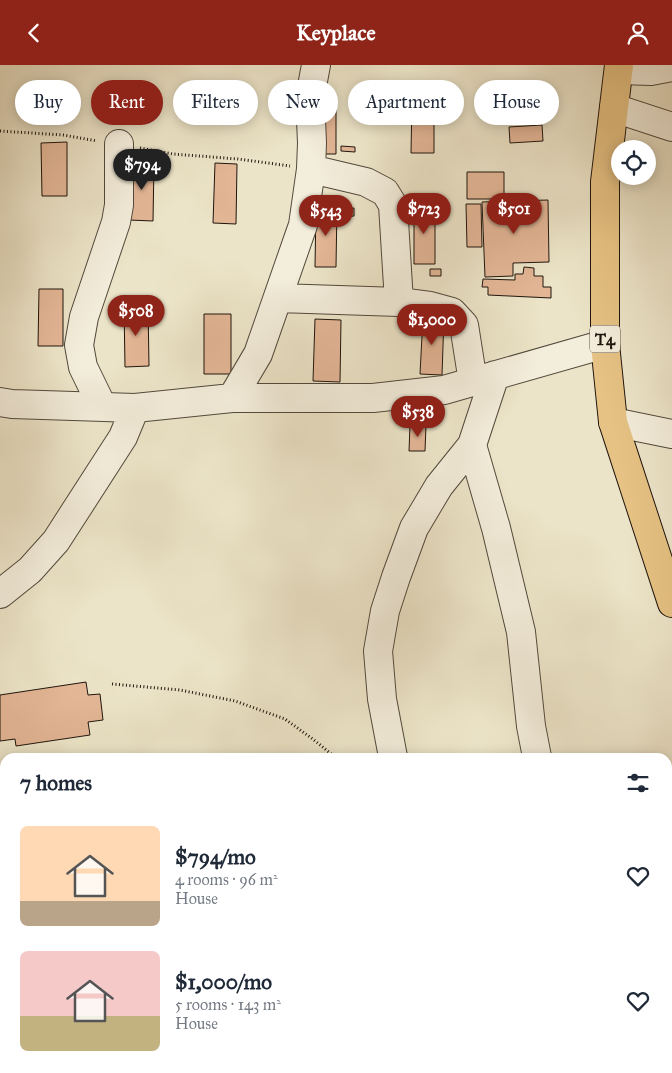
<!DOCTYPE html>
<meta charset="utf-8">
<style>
:root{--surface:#fff;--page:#f6f6f7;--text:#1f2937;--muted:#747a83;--accent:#8f2418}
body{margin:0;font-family:"IM FELL Great Primer",serif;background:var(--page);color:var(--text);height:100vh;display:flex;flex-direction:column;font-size:19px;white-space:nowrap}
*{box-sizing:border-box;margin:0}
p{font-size:16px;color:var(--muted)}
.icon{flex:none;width:28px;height:28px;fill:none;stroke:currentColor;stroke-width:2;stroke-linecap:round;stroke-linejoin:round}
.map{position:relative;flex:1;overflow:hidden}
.details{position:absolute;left:0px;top:688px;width:672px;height:321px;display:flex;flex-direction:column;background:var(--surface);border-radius:15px 15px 0 0;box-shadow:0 2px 12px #0003}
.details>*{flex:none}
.banner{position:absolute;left:15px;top:15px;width:642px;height:45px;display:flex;gap:10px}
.buttons{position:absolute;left:611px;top:75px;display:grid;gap:10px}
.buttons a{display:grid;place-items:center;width:45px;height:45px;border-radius:50%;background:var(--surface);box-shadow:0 2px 12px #0003;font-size:25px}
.price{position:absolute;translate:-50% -42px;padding:0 11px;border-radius:18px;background:var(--accent);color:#fff;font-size:16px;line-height:32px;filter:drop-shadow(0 1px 2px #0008)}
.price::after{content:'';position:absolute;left:50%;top:30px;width:15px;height:11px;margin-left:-8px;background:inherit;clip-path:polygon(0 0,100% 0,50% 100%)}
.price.active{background:#222;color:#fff}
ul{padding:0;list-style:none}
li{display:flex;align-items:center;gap:15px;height:125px;padding:0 20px}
li span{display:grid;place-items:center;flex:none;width:140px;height:100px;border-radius:8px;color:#555}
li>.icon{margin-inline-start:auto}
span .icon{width:60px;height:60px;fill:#fffc;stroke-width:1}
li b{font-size:21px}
h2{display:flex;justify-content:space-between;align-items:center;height:60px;padding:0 20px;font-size:21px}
.chip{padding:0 18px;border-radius:22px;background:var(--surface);box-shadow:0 2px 12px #0003;font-size:18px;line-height:45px}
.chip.active{background:var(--accent);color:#fff}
header{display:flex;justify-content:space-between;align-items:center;height:65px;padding:0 20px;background:var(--accent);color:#fff;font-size:22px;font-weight:700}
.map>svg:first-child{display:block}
.building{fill:#e3b696;stroke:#1f150d}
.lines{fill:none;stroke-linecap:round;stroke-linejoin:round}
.minor-casing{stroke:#52493c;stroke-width:30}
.highway-casing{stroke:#1f150d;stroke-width:30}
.path{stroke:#1f150d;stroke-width:3;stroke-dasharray:1 2.5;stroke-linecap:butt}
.minor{stroke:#f3eddb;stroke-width:28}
.highway{stroke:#e6c284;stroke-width:28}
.labels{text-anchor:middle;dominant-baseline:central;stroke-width:4;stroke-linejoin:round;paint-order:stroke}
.shield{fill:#f3eddb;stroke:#5f564b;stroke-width:1}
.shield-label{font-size:16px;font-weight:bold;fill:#1f150d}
</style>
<header><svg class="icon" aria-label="back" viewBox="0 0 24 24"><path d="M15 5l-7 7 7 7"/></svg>Keyplace<svg class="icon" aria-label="person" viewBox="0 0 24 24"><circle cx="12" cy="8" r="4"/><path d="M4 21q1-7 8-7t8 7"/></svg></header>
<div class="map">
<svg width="672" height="1008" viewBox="0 0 672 1008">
<rect width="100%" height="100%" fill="#ece4c8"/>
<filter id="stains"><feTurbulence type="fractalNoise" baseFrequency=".004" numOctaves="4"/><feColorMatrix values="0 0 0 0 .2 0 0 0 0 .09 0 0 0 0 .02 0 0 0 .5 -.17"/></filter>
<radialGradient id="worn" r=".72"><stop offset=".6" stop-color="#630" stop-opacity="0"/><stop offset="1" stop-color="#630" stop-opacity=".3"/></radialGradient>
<!-- building -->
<path class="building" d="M313 31H336V89H313Z
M412 34H434V88H411Z
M542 60 543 76 510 78 509 62Z
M67 77V131H42L41 78Z
M341 81 355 82V87L341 86Z
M130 97 154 98 153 156 129 155Z
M215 98 237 99 236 159 213 158Z
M467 107H504V134H467Z
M548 135 549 197 513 198V211L485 212 482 137Z
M466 139H481L482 182H467Z
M414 141H435V199H414Z
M316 142 337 143 336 202H315Z
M354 143V151L340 152V144Z
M524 202 534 203V211H543V222H551V233L488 230V222H482L483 214 515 215V209H523Z
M430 204H441V211H430Z
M39 224H63V281H38Z
M148 241 149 301 125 302 124 242Z
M204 249H231V309H204Z
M423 252H444L442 310 420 309Z
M315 254 341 255 340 317 313 316Z
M410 360H426L425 386H409Z
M86 617 88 630 100 629 103 655 88 657 90 670 16 681 15 674 0 676V630Z"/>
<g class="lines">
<!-- minor casing -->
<g class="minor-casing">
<path id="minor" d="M619 5 651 6 672 2
M614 43 672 62
M311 104 366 117 385 127 393 140 399 237
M278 233 399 237 430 241 452 247 464 260 473 317
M232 333 258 289 303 160 311 104 312 78 310 32 316 0
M0 337 12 339 135 343 232 333H373L444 325 605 279
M102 341 83 302 79 280 84 252 116 157 119 140V79
M613 357 672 369
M472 380 496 463 521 567 531 661 537 692
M0 529 30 505 56 476 123 372 135 343
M393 692 382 634 378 586 385 546 396 512 414 463 439 421 472 380 495 310
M577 1004 578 1008"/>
</g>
<!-- highway casing -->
<g class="highway-casing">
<path id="highway" d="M619 0 605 117V279L613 357 672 538"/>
</g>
<!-- path -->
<path class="path" d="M0 66 63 70 97 76
M140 83 173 89 238 94 290 101
M112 619 180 625 235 636 285 654 314 675 335 692"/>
<!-- minor -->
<use href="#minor" class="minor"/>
<!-- highway -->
<use href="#highway" class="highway"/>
</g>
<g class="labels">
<!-- shield labels -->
<rect class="shield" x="590" y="260.5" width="30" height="27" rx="4"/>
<g class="shield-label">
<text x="605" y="274">T4</text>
</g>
</g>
<rect width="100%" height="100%" filter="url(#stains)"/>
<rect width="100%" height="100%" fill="url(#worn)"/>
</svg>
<div class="buttons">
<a><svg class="icon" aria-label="locate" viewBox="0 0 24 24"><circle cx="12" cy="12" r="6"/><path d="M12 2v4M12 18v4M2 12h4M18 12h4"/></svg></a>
</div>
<b class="price active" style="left:142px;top:126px">$794</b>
<b class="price" style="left:424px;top:170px">$723</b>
<b class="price" style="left:514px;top:170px">$501</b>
<b class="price" style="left:326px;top:172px">$543</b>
<b class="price" style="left:136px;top:272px">$508</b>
<b class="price" style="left:432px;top:281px">$1,000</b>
<b class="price" style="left:418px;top:373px">$538</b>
<div class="banner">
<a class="chip">Buy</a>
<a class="chip active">Rent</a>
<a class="chip">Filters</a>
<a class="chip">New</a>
<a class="chip">Apartment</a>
<a class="chip">House</a>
</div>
<section class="details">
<h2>7 homes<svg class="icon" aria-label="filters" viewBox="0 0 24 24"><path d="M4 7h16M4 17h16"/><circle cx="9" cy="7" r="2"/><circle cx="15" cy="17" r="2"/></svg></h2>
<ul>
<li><span style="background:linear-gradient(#ffd9b3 75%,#b9a48a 0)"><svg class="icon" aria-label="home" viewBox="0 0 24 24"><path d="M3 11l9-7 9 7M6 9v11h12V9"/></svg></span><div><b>$794/mo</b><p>4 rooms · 96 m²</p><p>House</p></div><svg class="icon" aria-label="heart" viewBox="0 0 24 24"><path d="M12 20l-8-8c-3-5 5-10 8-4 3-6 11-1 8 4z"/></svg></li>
<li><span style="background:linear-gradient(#f6c9c9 65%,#c2b280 0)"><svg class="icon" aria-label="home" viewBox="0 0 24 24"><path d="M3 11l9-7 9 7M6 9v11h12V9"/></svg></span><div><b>$1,000/mo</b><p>5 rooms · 143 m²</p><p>House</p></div><svg class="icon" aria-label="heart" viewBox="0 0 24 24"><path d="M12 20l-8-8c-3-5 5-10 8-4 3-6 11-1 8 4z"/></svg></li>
</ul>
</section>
</div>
